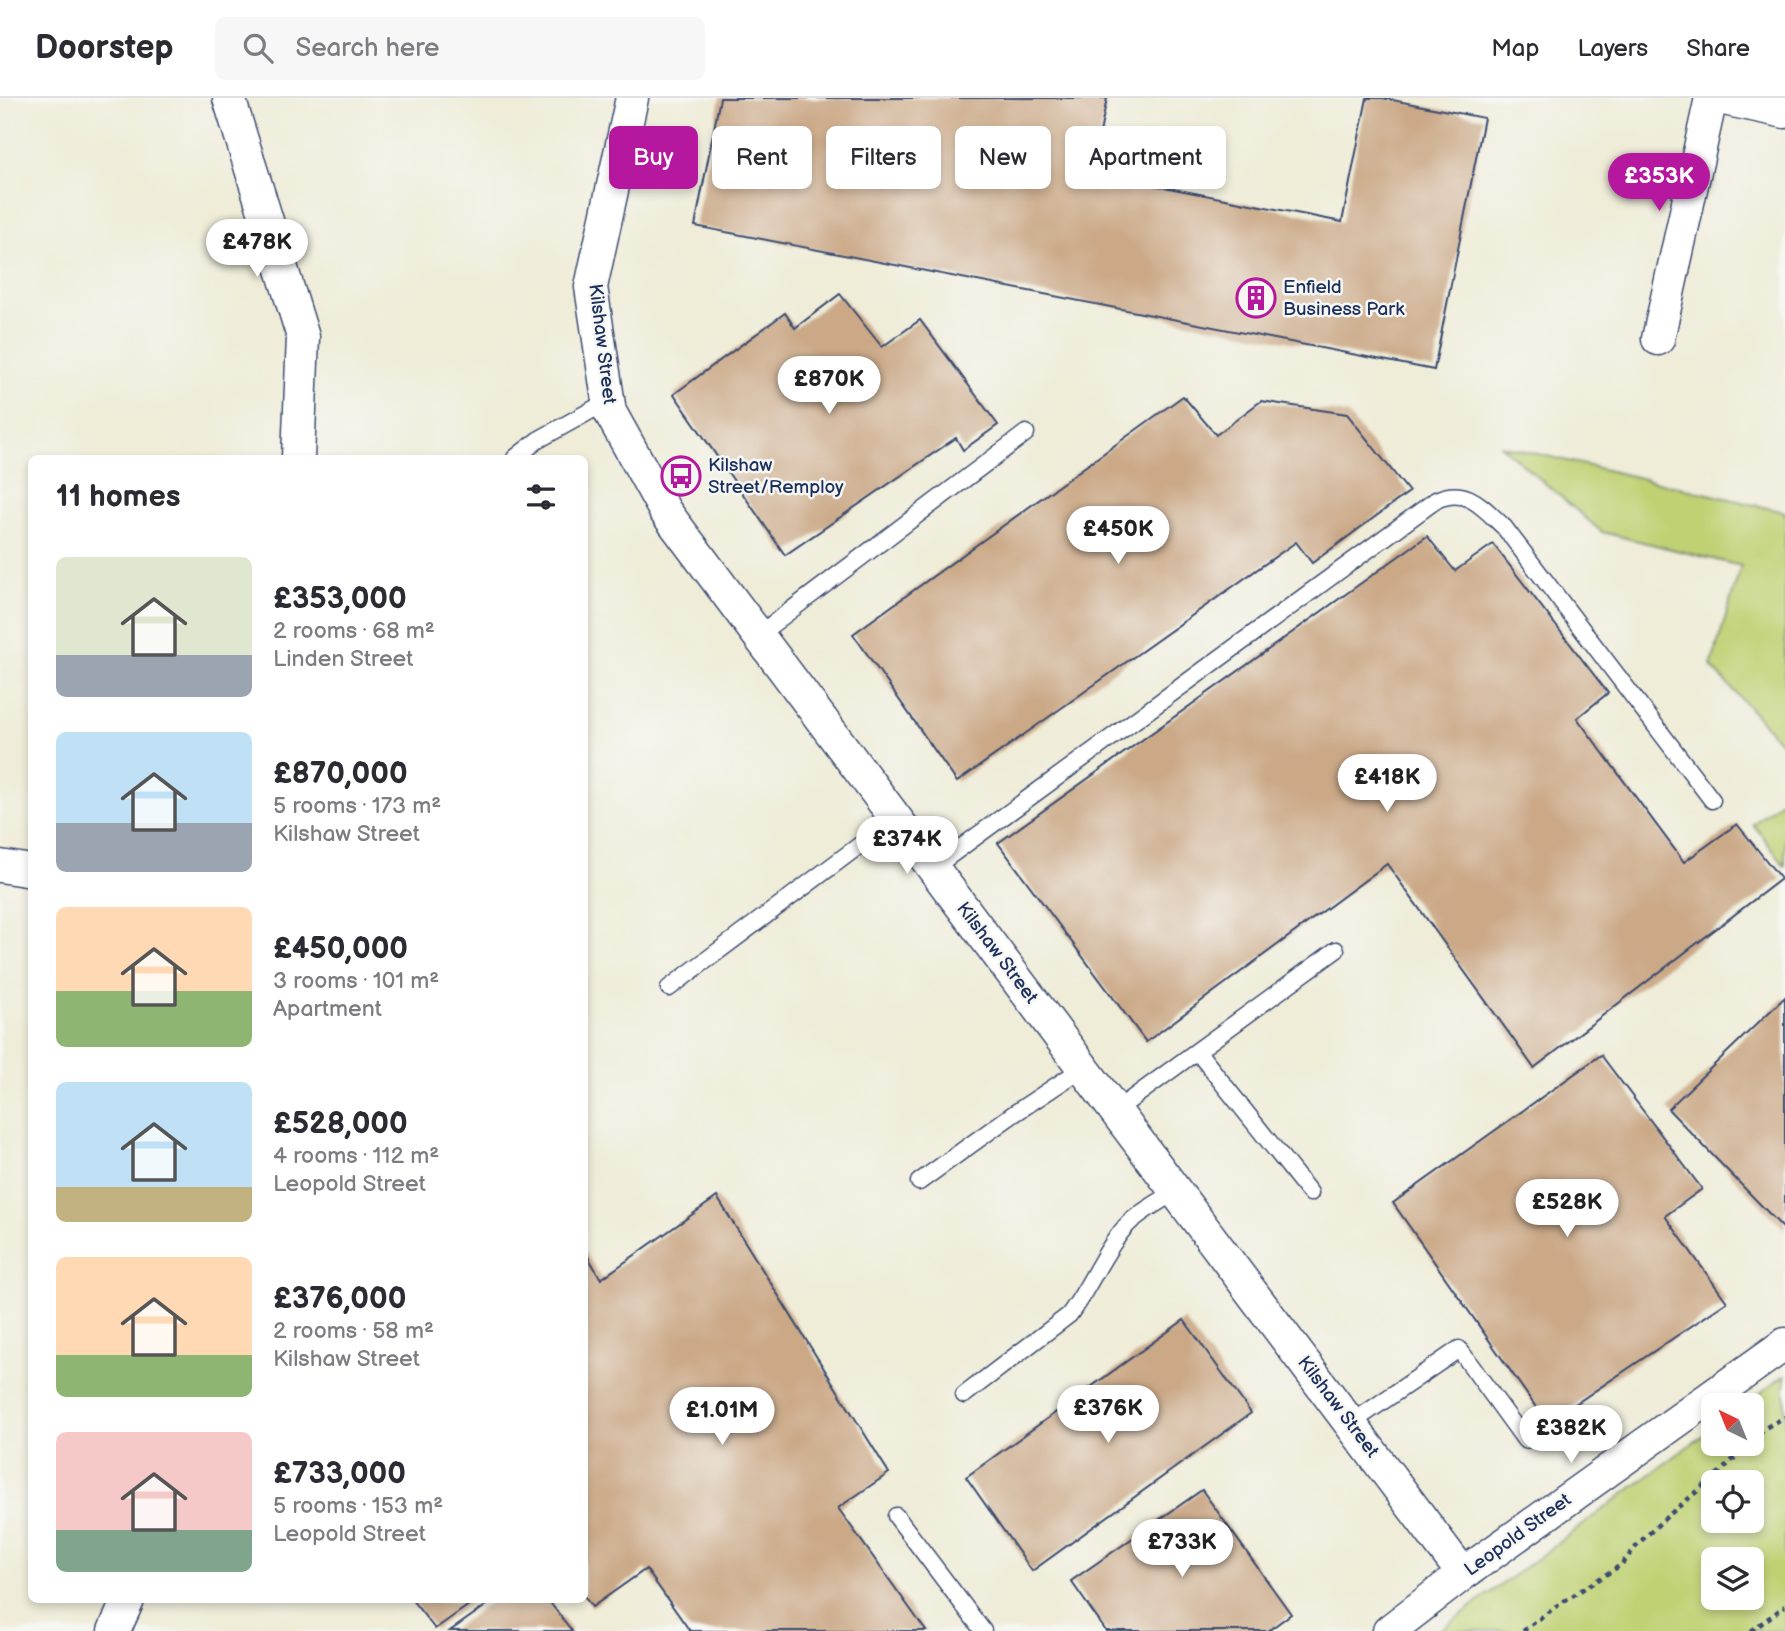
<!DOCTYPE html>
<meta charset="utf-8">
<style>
:root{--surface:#fff;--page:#f7f7f7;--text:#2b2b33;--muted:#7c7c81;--line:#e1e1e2;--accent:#b5179e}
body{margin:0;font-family:"Balsamiq Sans",sans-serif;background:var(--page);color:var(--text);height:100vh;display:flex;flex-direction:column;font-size:26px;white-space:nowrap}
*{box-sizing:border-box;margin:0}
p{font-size:23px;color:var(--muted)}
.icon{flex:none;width:38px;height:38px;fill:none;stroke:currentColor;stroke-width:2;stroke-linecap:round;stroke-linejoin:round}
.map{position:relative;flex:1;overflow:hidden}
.drawer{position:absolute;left:28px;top:357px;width:560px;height:1148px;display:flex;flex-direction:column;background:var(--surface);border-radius:10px;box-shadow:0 4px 10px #0003}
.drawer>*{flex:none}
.hud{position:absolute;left:609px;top:28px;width:665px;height:63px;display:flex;gap:14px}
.needle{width:46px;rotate:317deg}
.fabs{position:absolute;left:1701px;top:1295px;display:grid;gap:14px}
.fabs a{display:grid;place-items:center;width:63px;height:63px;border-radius:10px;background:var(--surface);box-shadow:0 4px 10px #0003;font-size:35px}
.price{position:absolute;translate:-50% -60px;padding:0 16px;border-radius:24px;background:#fff;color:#222;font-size:23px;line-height:46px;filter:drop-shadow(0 2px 4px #0008)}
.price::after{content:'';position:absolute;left:50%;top:42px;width:21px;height:16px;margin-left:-10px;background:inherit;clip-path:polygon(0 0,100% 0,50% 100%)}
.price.on{background:var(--accent);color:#fff}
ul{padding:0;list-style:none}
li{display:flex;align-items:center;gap:21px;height:175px;padding:0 28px}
li span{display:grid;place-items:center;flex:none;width:196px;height:140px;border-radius:10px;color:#555}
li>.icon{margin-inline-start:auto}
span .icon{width:84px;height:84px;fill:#fffc;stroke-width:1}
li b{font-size:30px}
h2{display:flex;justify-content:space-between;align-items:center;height:84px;padding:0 28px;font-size:30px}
.tag{padding:0 24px;border-radius:10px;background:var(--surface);box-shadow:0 4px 10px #0003;font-size:24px;line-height:63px}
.tag.on{background:var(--accent);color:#fff}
header{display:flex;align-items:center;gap:42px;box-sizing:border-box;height:98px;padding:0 35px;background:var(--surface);border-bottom:2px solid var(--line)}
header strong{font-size:33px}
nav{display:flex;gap:38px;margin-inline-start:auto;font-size:24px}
.search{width:490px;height:63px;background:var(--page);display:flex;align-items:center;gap:18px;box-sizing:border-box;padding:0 24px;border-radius:10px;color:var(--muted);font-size:26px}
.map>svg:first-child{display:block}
.green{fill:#c0d173;stroke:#6e8068;stroke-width:2;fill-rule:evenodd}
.building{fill:#cba987}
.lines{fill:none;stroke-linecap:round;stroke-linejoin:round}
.lane-casing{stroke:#3b4b70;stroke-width:19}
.street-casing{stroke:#3b4b70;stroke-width:35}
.path{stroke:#3b4b70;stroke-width:4.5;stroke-dasharray:5 5;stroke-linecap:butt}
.lane{stroke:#fff;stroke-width:16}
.street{stroke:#fff;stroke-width:32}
.labels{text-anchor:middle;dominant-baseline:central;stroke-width:5;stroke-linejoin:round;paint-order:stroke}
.poi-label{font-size:19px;fill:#1b2f5e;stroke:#f6f6f2;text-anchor:start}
.street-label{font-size:19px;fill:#1b2f5e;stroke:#f6f6f2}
</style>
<header>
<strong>Doorstep</strong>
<div class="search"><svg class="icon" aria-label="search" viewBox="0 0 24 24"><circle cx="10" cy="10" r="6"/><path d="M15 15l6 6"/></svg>Search here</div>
<nav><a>Map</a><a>Layers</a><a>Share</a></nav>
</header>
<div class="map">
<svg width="1785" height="1533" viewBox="0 0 1785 1533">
<rect width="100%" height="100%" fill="#f6f6f2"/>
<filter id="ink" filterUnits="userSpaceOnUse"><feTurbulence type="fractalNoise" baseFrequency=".0143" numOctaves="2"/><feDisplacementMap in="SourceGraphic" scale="14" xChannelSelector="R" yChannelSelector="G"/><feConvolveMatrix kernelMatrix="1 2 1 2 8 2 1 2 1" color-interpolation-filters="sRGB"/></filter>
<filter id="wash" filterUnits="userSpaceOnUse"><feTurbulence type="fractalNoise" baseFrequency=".00686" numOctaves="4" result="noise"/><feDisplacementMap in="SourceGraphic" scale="28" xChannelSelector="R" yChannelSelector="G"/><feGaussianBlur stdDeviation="1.57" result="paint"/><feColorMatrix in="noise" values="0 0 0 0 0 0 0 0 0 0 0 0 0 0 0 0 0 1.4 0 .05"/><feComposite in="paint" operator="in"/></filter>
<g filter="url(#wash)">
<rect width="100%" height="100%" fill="#efecd8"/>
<!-- green -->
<path class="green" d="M1500 347 1785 414V649L1711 568 1741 468 1602 434Z
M1785 700V768L1753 726Z
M1785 1277V1533H1439L1713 1330V1346H1752V1307H1744ZM1713 1384H1752V1423H1713ZM1713 1461H1752V1500H1713Z"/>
<g id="blocks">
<!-- building -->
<path class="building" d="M720 0H1107L1092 75 1342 124 1367 0H1382L1484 20 1434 272 695 128Z
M840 196 882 249 920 222 998 327 963 352 956 340 785 457 674 296 785 215 795 230Z
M1183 298 1216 337 1261 303 1347 316 1409 394 1312 465 1296 444 957 684 853 536Z
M1427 438 1455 473 1493 446 1608 595 1577 620 1684 764 1737 726 1781 781 1534 970 1387 766 1146 944 998 745Z
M1785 899V1132L1668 1011Z
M1601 957 1702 1091 1665 1118 1727 1204 1547 1325 1393 1105Z
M717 1099 889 1375 838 1410 926 1533H690L646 1471 592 1509 584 1498V1152L601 1181Z
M1184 1222 1251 1315 1032 1473 966 1379Z
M1202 1392 1291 1516 1268 1533H1106L1071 1483Z
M412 1502H476L435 1531Z
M494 1502H548L572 1533H450Z"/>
</g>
</g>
<g filter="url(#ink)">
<use href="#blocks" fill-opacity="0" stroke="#3b4b70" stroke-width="2"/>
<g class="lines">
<!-- lane casing -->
<g class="lane-casing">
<path id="lane" d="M515 360 538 342 608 303
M758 537 1026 335
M933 770 1436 402C1467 388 1482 409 1504 429L1712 702
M669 890 896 720
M1197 953 1336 852
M1115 1013 1197 953 1310 1095
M919 1084 1012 1017 1083 970
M964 1297 1069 1217C1090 1189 1103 1154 1126 1128 1139 1114 1160 1104 1176 1093
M1350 1326 1459 1251 1525 1342
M896 1418 983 1533"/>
</g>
<!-- street casing -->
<g class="street-casing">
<path id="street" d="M229 0 303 239 298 360
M632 0 591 189 610 314 665 413 1463 1476
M1719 0 1785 14
M1658 241 1711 0
M0 768 32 773
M114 1533 128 1502
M1389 1533 1463 1476 1785 1246"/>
</g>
<!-- path -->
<path class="path" d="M1752 1343 1765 1330 1785 1319
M1523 1533 1558 1507 1621 1467 1639 1445 1663 1422 1719 1375 1749 1346
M1751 1533 1785 1508"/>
<!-- lane -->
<use href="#lane" class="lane"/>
<!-- street -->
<use href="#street" class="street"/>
</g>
</g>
<!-- icons -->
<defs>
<g id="building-ring" transform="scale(2.0125)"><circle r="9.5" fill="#f6f6f2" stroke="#b5179e" stroke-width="1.5"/><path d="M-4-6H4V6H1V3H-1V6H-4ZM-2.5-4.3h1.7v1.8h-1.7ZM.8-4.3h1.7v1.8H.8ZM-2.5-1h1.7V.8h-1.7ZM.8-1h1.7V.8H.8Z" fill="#b5179e"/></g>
<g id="bus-ring" transform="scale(2.0125)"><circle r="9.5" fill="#f6f6f2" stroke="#b5179e" stroke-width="1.5"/><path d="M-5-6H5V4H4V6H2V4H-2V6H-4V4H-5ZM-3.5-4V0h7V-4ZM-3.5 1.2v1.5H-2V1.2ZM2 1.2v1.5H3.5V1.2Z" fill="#b5179e"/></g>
</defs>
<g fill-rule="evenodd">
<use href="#building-ring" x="1256" y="200"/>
<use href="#bus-ring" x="681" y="378"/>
</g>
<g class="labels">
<!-- poi labels -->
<g class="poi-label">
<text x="1283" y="189">Enfield<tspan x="1283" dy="22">Business Park</tspan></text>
<text x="708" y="367">Kilshaw<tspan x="708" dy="22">Street/Remploy</tspan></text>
</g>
<!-- street labels -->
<g class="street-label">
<text transform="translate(602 246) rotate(83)">Kilshaw Street</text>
<text transform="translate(997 855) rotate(53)">Kilshaw Street</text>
<text transform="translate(1338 1309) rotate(53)">Kilshaw Street</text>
<text transform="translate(1518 1437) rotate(-36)">Leopold Street</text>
</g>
</g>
</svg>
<div class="fabs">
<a><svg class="needle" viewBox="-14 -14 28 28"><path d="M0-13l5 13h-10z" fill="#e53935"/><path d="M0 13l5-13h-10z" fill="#7c7c81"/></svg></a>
<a><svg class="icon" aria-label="locate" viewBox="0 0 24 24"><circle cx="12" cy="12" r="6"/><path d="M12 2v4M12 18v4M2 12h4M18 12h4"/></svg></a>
<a><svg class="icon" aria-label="layers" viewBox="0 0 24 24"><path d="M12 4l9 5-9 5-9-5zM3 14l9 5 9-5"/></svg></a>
</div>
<b class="price on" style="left:1659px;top:115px">£353K</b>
<b class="price" style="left:257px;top:181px">£478K</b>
<b class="price" style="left:829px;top:318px">£870K</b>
<b class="price" style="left:1118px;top:468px">£450K</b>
<b class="price" style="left:1387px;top:716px">£418K</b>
<b class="price" style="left:907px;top:778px">£374K</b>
<b class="price" style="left:1567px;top:1141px">£528K</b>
<b class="price" style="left:1108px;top:1347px">£376K</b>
<b class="price" style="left:722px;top:1349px">£1.01M</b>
<b class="price" style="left:1571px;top:1367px">£382K</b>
<b class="price" style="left:1182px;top:1481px">£733K</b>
<div class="hud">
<a class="tag on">Buy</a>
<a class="tag">Rent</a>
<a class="tag">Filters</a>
<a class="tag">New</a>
<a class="tag">Apartment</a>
</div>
<section class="drawer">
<h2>11 homes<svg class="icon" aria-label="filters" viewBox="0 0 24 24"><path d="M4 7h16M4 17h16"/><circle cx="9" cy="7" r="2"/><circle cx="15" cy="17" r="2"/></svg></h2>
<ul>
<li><span style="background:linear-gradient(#dfe7d0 70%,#9aa5b1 0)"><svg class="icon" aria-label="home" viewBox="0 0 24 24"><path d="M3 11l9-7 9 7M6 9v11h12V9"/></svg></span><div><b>£353,000</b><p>2 rooms · 68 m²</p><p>Linden Street</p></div></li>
<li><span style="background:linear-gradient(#bfe0f5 65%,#9aa5b1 0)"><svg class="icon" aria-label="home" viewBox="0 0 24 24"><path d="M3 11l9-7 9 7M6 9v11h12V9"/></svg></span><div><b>£870,000</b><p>5 rooms · 173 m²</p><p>Kilshaw Street</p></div></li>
<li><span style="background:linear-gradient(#ffd9b3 60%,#8fb573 0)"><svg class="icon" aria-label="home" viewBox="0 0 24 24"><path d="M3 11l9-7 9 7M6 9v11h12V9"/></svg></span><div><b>£450,000</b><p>3 rooms · 101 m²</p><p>Apartment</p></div></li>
<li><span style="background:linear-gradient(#bfe0f5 75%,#c2b280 0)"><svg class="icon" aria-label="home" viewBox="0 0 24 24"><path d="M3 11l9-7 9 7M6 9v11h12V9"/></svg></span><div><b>£528,000</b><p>4 rooms · 112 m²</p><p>Leopold Street</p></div></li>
<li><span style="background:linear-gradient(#ffd9b3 70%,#8fb573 0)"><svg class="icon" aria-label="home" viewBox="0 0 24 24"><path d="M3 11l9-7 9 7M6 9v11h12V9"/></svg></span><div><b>£376,000</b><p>2 rooms · 58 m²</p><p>Kilshaw Street</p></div></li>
<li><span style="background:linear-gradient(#f6c9c9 70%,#7fa58c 0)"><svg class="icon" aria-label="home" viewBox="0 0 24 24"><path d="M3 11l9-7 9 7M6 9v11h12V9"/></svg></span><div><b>£733,000</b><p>5 rooms · 153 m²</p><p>Leopold Street</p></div></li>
</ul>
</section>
</div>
